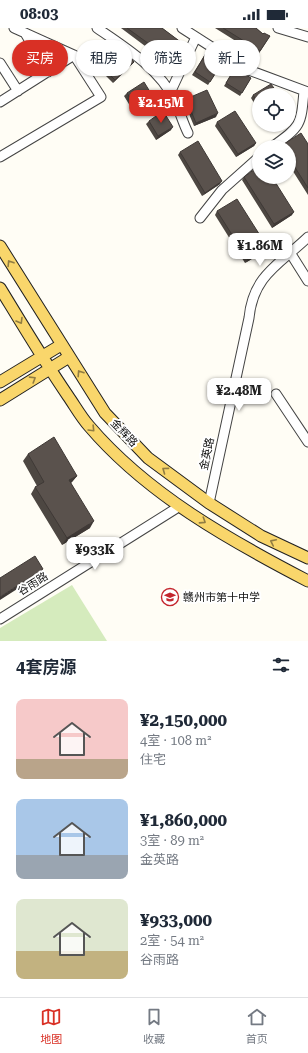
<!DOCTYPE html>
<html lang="zh">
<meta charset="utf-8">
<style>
:root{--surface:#fff;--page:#f2f2f3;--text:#1f2937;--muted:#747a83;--line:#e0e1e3;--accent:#d93025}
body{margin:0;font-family:"Roboto Serif","Noto Sans SC",serif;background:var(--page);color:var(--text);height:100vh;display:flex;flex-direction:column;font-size:15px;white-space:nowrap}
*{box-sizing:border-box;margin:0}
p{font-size:13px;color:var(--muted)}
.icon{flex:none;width:22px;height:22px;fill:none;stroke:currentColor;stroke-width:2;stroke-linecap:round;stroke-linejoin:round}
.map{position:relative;height:613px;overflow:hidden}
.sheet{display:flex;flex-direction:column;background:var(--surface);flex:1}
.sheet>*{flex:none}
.hud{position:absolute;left:12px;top:12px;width:284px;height:36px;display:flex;gap:8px}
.buttons{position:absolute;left:252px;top:60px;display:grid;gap:8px}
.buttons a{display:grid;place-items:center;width:44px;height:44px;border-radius:50%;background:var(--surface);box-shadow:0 1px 3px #0004;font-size:20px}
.price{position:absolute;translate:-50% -34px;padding:0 9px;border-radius:8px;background:#fff;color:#222;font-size:13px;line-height:26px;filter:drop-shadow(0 1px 2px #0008)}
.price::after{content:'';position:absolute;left:50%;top:24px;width:12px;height:9px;margin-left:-6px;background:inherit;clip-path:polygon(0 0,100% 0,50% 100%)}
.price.on{background:var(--accent);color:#fff}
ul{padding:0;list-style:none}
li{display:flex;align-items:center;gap:12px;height:100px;padding:0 16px}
li span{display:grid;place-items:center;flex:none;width:112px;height:80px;border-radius:8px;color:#555}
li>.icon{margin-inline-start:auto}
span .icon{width:48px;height:48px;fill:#fffc;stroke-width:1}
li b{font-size:17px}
h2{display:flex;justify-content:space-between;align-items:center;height:48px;padding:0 16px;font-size:17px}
.chip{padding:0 14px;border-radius:18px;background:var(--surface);box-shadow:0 1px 3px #0004;font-size:14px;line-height:36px}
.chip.on{background:var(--accent);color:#fff}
.status{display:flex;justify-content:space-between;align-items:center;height:28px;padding:0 20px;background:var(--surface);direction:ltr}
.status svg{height:11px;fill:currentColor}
.tabs{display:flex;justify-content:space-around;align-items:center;height:56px;border-top:1px solid var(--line);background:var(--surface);font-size:11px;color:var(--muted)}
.tabs a{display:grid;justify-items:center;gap:2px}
.tabs .on{color:var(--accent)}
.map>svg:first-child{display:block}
.green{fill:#d5ebbd}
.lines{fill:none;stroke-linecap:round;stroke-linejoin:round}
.minor-casing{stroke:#444;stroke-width:11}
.major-casing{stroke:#222;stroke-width:13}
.minor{stroke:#fff;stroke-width:9}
.major{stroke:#f9d66b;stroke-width:11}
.wall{fill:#4d4742}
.shaded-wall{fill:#3f3936}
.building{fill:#5a524d;stroke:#3f3936}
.oneway{stroke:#917d42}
.labels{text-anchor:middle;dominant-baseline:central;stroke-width:4;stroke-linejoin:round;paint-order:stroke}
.street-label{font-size:11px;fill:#111;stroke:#fff}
.poi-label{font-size:11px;fill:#111;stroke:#fff;text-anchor:start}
</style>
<div class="status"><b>08:03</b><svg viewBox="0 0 49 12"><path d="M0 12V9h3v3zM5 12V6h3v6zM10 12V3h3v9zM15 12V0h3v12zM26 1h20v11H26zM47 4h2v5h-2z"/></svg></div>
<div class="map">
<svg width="308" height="613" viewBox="0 0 308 613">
<rect width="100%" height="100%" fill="#fffdf5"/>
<!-- green -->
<path class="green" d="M72 557 107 613H0V600Z"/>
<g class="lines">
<!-- minor casing -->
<g class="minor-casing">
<path id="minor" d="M97 0C125 19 160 41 175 73 180 84 183 95 188 105
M182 0 246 41 308 64
M278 0 308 9
M25 5 48 44
M0 35 18 63
M170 65 196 9
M0 74 74 27
M272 119C301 98 301 98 304 63
M0 129 101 69 74 27 14 0
M200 190 222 162 259 129
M291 226 308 253
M276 366 308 414
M209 475 249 290C253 247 280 236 308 209
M0 591 180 478"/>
</g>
<!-- major casing -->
<g class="major-casing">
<path id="major" d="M0 218 105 385 148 430 209 475 261 508 308 530
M0 260C22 296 44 333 68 368 75 378 81 389 89 398 147 466 229 512 308 553
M0 354 61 317
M0 372 69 329"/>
</g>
<!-- minor -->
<use href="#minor" class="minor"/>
<!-- major -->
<use href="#major" class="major"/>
</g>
<!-- wall -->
<path class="wall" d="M121 0H162L182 15 167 37 151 27 153 24Z
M215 0H256L263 6 270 8 258 27Z
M113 22 134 34 113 55 97 39 103 33 98 28 100 24Z
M206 25 222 35 208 57 192 47Z
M235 40 251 50 240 68 224 58Z
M127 65 155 72 152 75 135 86 124 68Z
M253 67H259V83L251 70Z
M186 71 216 89 194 98 184 74Z
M149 93 171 102 156 112 146 96Z
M217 94 256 115 254 118 236 129 215 98Z
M268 97H280L272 102Z
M308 116V167L289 137V119H281V118Z
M180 124 220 156 202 168 178 127Z
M244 149 292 187 272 200 242 152Z
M217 183 268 220 265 223 245 235 215 187Z
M28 426 77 448 71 455 90 500 62 517 31 466 35 459 37 458 23 433Z"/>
<!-- shaded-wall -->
<path class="shaded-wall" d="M134 34 113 55 115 52Z
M155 72 152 75 135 86 138 82Z
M218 85 216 89 194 98 196 95Z
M277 97H280L272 102 274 99Z
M173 99 171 102 156 112 158 108Z
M256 115 254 118 236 129 238 126Z
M222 153 220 156 202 168 205 165Z
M294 184 292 187 272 200 274 196Z
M268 220 265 223 245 235 248 232Z
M77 448 72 454 65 459 69 452Z
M94 493 90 500 62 517 67 510Z
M43 541 39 547 0 572V569Z"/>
<!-- building -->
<path class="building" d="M127 0H162L182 15 169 34 154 23 156 21Z
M223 0H256L263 6 264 5 270 8 260 23Z
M108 17 113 22 118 17 134 34 115 52 99 36 106 30 100 24Z
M206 25 222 35 210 54 195 44Z
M235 40 251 50 242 65 226 55Z
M144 54 155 72 138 82 127 65Z
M271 56 279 67H259V76L253 67Z
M207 62 218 85 196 95 186 71Z
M163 83 173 99 158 108 149 93Z
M235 83 256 115 238 126 217 94Z
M289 83 292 88 289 89Z
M301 105 308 116V160L289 130V119H282L281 118Z
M198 113 222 153 205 165 180 124Z
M259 138V149H272L294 184 274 196 244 149Z
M237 171 268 220 248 232 217 183Z
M54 409 77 448 69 452 94 493 67 510 35 459 44 454 28 426Z
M35 528 43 541 0 569V550Z"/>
<!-- one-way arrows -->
<defs><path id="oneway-chevron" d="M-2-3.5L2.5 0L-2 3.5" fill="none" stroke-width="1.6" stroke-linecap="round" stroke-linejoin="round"/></defs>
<g class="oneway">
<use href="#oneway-chevron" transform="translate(10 235) rotate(-122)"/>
<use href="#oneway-chevron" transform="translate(20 293) rotate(59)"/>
<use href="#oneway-chevron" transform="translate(80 345) rotate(-123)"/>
<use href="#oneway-chevron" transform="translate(33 351) rotate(-32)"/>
<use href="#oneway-chevron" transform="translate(92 401) rotate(46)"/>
<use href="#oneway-chevron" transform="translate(165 442) rotate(-144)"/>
<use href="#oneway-chevron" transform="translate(203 493) rotate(33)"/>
<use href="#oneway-chevron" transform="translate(273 514) rotate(-154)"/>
</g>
<!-- icons -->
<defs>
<g id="school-ring" transform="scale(0.9)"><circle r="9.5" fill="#fff" stroke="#c4262e" stroke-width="1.5"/><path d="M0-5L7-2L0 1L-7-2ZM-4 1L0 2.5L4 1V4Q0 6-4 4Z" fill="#c4262e"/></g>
</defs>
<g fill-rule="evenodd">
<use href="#school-ring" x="170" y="569"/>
</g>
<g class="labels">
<!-- street labels -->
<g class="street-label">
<text transform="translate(124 405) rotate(46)">金辉路</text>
<text transform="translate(207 426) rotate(-78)">金英路</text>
<text transform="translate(33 556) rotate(-32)">谷雨路</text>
</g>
<!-- poi labels -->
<g class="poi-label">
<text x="183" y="569">赣州市第十中学</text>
</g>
</g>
</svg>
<div class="buttons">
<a><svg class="icon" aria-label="locate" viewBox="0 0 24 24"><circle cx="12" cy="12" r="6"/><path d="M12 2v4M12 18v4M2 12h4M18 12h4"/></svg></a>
<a><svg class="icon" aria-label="layers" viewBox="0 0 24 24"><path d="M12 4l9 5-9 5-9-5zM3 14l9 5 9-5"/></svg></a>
</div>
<b class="price on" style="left:161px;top:96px">¥2.15M</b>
<b class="price" style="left:260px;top:239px">¥1.86M</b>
<b class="price" style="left:239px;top:384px">¥2.48M</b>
<b class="price" style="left:95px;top:543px">¥933K</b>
<div class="hud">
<a class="chip on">买房</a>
<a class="chip">租房</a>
<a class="chip">筛选</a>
<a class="chip">新上</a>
</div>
</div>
<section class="sheet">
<h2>4套房源<svg class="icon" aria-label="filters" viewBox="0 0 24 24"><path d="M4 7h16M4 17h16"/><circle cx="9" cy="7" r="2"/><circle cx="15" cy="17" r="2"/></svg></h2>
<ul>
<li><span style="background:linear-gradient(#f6c9c9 75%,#b9a48a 0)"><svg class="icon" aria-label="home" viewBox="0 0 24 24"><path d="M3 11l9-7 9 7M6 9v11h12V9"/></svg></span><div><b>¥2,150,000</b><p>4室 · 108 m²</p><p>住宅</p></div></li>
<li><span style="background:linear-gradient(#a9c7e8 70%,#9aa5b1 0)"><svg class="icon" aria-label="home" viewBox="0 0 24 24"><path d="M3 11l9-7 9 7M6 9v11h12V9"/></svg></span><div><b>¥1,860,000</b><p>3室 · 89 m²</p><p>金英路</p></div></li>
<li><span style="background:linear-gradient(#dfe7d0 65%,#c2b280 0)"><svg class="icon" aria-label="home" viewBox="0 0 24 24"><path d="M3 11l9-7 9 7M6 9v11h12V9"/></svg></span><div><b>¥933,000</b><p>2室 · 54 m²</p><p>谷雨路</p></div></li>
</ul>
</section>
<nav class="tabs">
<a class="on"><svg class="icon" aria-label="map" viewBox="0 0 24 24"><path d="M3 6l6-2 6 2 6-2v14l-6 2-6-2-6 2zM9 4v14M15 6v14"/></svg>地图</a>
<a><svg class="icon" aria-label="saved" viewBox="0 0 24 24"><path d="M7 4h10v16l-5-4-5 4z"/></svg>收藏</a>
<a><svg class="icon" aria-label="home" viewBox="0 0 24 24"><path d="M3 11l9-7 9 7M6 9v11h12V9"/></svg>首页</a>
</nav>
